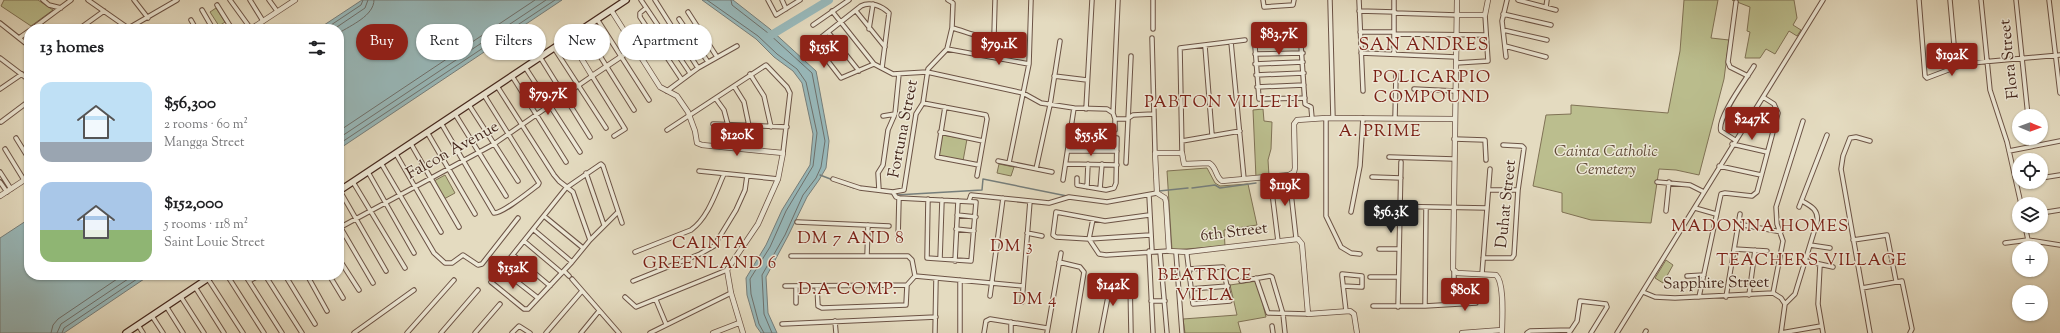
<!DOCTYPE html>
<meta charset="utf-8">
<style>
:root{--surface:#fff;--page:#f2f2f2;--text:#202124;--muted:#757577;--accent:#8f2418}
body{margin:0;font-family:"Sorts Mill Goudy",serif;background:var(--page);color:var(--text);height:100vh;display:flex;flex-direction:column;font-size:15px;white-space:nowrap}
*{box-sizing:border-box;margin:0}
p{font-size:13px;color:var(--muted)}
.icon{flex:none;width:22px;height:22px;fill:none;stroke:currentColor;stroke-width:2;stroke-linecap:round;stroke-linejoin:round}
.map{position:relative;flex:1;overflow:hidden}
.panel{position:absolute;left:24px;top:24px;width:320px;height:256px;display:flex;flex-direction:column;background:var(--surface);border-radius:16px;box-shadow:0 1px 3px #0004}
.panel>*{flex:none}
.banner{position:absolute;left:356px;top:24px;width:380px;height:36px;display:flex;gap:8px}
.needle{width:26px;rotate:91deg}
.buttons{position:absolute;left:2012px;top:109px;display:grid;gap:8px}
.buttons a{display:grid;place-items:center;width:36px;height:36px;border-radius:50%;background:var(--surface);box-shadow:0 1px 3px #0004;font-size:20px}
.price{position:absolute;translate:-50% -34px;padding:0 9px;border-radius:4px;background:var(--accent);color:#fff;font-size:13px;line-height:26px;filter:drop-shadow(0 1px 2px #0008)}
.price::after{content:'';position:absolute;left:50%;top:24px;width:12px;height:9px;margin-left:-6px;background:inherit;clip-path:polygon(0 0,100% 0,50% 100%)}
.price.current{background:#222;color:#fff}
ul{padding:0;list-style:none}
li{display:flex;align-items:center;gap:12px;height:100px;padding:0 16px}
li span{display:grid;place-items:center;flex:none;width:112px;height:80px;border-radius:12px;color:#555}
li>.icon{margin-inline-start:auto}
span .icon{width:48px;height:48px;fill:#fffc;stroke-width:1}
li b{font-size:17px}
h2{display:flex;justify-content:space-between;align-items:center;height:48px;padding:0 16px;font-size:17px}
.chip{padding:0 14px;border-radius:18px;background:var(--surface);box-shadow:0 1px 3px #0004;font-size:14px;line-height:36px}
.chip.current{background:var(--accent);color:#fff}
.map>svg:first-child{display:block}
.green{fill:#bbbe8e;stroke:#807255}
.water{fill:#98b9bb;stroke:#767e7b}
.lines{fill:none;stroke-linecap:round;stroke-linejoin:round}
.shore{stroke:#6e706c;stroke-width:1}
.stream{stroke:#767e7b;stroke-width:1.5}
.river{stroke:#98b9bb;stroke-width:8}
.minor-casing{stroke:#6c5345;stroke-width:5.5}
.tertiary-casing{stroke:#6c5345;stroke-width:6}
.secondary-casing{stroke:#44261c;stroke-width:8}
.minor{stroke:#ede8d6;stroke-width:3.5}
.tertiary{stroke:#ede8d6;stroke-width:4.5}
.secondary{stroke:#ede8d6;stroke-width:5.5}
.labels{text-anchor:middle;dominant-baseline:central;stroke-width:3;stroke-linejoin:round;paint-order:stroke}
.street-label{font-size:16px;fill:#44261c;stroke:#ede8d6}
.park-label{font-size:16px;font-style:italic;fill:#624c38;stroke:#ede8d6}
.neighbourhood-label{font-size:17px;letter-spacing:1px;fill:#7a1f14;stroke:#ede8d6}
.quarter-label{font-size:18px;letter-spacing:1px;fill:#7a1f14;stroke:#ede8d6}
</style>
<div class="map">
<svg width="2060" height="333" viewBox="0 0 2060 333">
<rect width="100%" height="100%" fill="#e4dbc0"/>
<filter id="stains"><feTurbulence type="fractalNoise" baseFrequency=".005" numOctaves="4"/><feColorMatrix values="0 0 0 0 .2 0 0 0 0 .09 0 0 0 0 .02 0 0 0 .5 -.17"/></filter>
<radialGradient id="worn" r=".72"><stop offset=".6" stop-color="#630" stop-opacity="0"/><stop offset="1" stop-color="#630" stop-opacity=".3"/></radialGradient>
<!-- green -->
<path class="green" d="M4 0H38L53 10 31 26 1 6Z
M1684 0H1718L1711 38 1729 40 1724 79 1699 175 1676 170 1659 169 1651 223 1591 220 1562 212V193L1533 186 1546 115 1571 114V105L1668 113 1680 51Z
M1732 0H1794L1797 18 1793 25 1801 30 1797 36 1789 31 1775 54 1766 49 1760 58H1745L1750 32 1747 31 1750 7Z
M216 8 225 22 219 26 210 12Z
M1263 109 1264 121 1272 122 1271 149 1268 160 1269 176 1256 178 1253 110Z
M942 135 967 139 963 161 938 156Z
M999 164 1014 167 1011 176 997 173Z
M1207 168 1215 183 1220 186 1248 184 1257 225 1224 230 1225 246 1172 250 1167 171Z
M445 175 455 193 444 199 434 181Z
M1666 260 1673 265 1663 283 1655 278Z
M1257 281 1266 317 1238 322 1241 333H1185L1183 319 1237 315 1230 285Z"/>
<!-- water -->
<path class="water" d="M362 0H562L339 149V29H318Z
M702 0H733L770 29 816 71 817 76 829 141 826 168 819 180 807 197 788 236 766 277 768 313 777 333H761L756 326 747 295 746 278 766 245 782 210 810 165 813 134 802 83 793 71 774 57 756 39Z
M29 219V275H150L64 333H0V238Z"/>
<g class="lines">
<!-- shore -->
<path class="shore" d="M707 0 758 36 777 54 797 69 806 82 817 133 813 166 786 211 770 247 750 279 751 294 759 324 764 333
M731 0 732 5 768 33 812 73 825 141 821 167 816 178 803 195 785 235 762 275 764 314 772 333
M325 29 361 5 363 0
M334 29 365 8 368 0
M339 33C351 25 374 16 374 0
M339 131 535 0
M339 138 546 0
M339 144 555 0
M51 333 53 325 58 319 123 275
M57 333 61 324 134 275
M62 333 64 328 143 275"/>
<!-- stream -->
<path class="stream" d="M820 175 833 180
M840 183 854 188
M1192 188 1215 185 1220 188 1256 183
M1159 191 1188 188
M883 192 893 194
M896 195 982 190 983 179 1067 196"/>
<!-- river -->
<path class="river" d="M768 37 829 0"/>
<!-- minor casing -->
<g class="minor-casing">
<path id="minor" d="M43 0 49 5 61 8
M88 0 128 28
M134 0 148 18
M230 0 251 29
M250 0 263 21
M269 0 277 11
M641 0 690 73
M655 0 698 68
M768 0 776 15 800 0
M782 0 786 9
M1263 0 1264 7 1293 5 1294 0
M1330 0 1333 118
M1359 0 1363 91
M1518 0 1556 10
M1919 0 1925 76 1927 78 1956 67 1971 63 2060 55
M1950 0 1956 67
M1981 0 1990 90 2007 142 2021 204
M2016 0 2028 116
M2049 0 2060 93
M1736 2 1728 62 1730 67 1748 76
M217 5 232 29
M1546 7 1547 0
M646 8 640 13V17L682 80
M202 10 213 29
M832 11 874 64 893 74 927 72 1023 93 1041 103 1074 108 1107 109 1113 113 1115 119V130
M856 11 885 47
M1359 11 1395 12
M688 12 717 57
M1394 13 1457 15
M1503 14 1551 25
M597 19 649 100
M679 19 708 62
M191 20 196 29
M0 23 29 46
M813 25 849 0
M952 28C966 31 979 39 994 36L995 0
M32 29 71 0
M79 29 104 11
M127 29 177 0
M583 29 634 110
M869 29 873 4
M1153 29V0
M1503 30 1547 40
M828 32 859 71
M1360 32H1394
M1394 34 1486 35
M19 38 29 31
M1152 38 1155 153
M1231 42 1244 179
M1254 43 1302 41
M1205 46 1212 135
M1505 46 1546 57
M554 48 606 128
M947 49 1029 64
M1361 53 1456 57
M1394 53V0
M1255 54 1303 53
M540 57 590 137
M1506 57 1502 21 1507 0
M0 58 29 80
M1456 63 1488 61 1485 15
M874 64 841 78 814 43 861 6C870 1 882 6 889 13L882 68
M1255 64 1303 62
M525 67 580 152
M750 74 764 96 771 127
M1256 75 1304 73
M512 76 566 162
M1054 76 1087 80
M497 86 554 175 559 181 573 192 590 240
M734 86 744 102 749 126
M1257 87 1304 85
M0 89 22 74
M1414 89 1455 91
M667 91 698 68 737 46
M1305 98 1259 99 1254 33 1300 31 1305 104 1311 107 1312 118
M716 99 724 110 728 125
M923 103 986 115 987 119 977 176
M469 105 518 181
M945 107 937 157 979 165
M1086 109 1092 0
M1113 113 1118 0
M455 114 506 196
M883 116 895 114
M1326 118V216L1341 247 1351 253 1360 254
M1395 118 1396 75
M1115 119H1127L1133 115 1153 114
M1 122 29 101
M441 123 494 213C502 214 530 191 538 185L539 183 484 95
M713 124 787 127
M667 130 766 65 787 87 790 93 783 153
M427 132 475 214
M940 132 983 141
M1069 136 1117 138 1116 183 1114 188 1106 190 1077 185V178
M16 138 29 159
M2030 138 2031 146
M1454 139 1485 140 1486 160
M1735 140 1721 131C1716 119 1747 78 1754 66
M1182 141 1240 131
M1870 141 1856 137 1850 138 1843 156 1841 169 1870 333
M411 144 459 227
M1732 144 1767 152
M5 149 24 180
M1068 151H1117
M2009 151 2060 141
M1182 153 1180 48 1245 40
M396 154 441 232
M1389 157 1454 159
M998 161 1052 172
M381 163 434 253 445 263H452L463 255 478 265 482 264 518 218
M1009 163 1029 64 1031 0
M1126 163 1131 56
M1066 164 1117 165
M1719 166 1761 175
M1036 169 1050 105 1060 41
M699 171 778 179
M0 172 11 189
M368 172 414 253
M586 173 604 225
M1289 175 1296 238
M1270 176 1278 241
M1372 177 1401 178
M2041 178 2060 175
M833 179 860 188 893 192
M1063 180 1074 108
M0 182 7 192
M353 182 405 268
M1657 182 1690 185 1704 192
M1087 187 1088 164
M1100 189 1102 164
M879 190 878 173 883 165 888 130 895 114 899 74
M1489 190H1518
M340 191 386 271
M1149 195 1152 251
M899 198 896 197 893 192 904 190 916 114 923 103 928 69 947 49 952 28 953 3 948 0
M969 201 971 195 1049 203 1069 197 1107 202 1157 193
M1380 206 1487 208
M1799 207 1827 135
M1695 208 1716 214
M1666 211 1669 182
M618 212 590 240 572 262 528 309H524L491 282 566 188 601 164 603 166 622 223
M1351 212 1360 166 1363 118
M2041 213 2060 210
M957 215 976 217
M1149 215 1105 221 1056 212 1053 235 1056 237 1089 239 1150 235
M544 216 583 248
M797 222 889 226
M1738 224 1781 232
M339 225 373 283
M2025 226 2028 240
M339 228 494 144 592 76 625 129 614 136
M956 229 974 231
M534 230 572 262
M1027 233 1042 236
M1089 239 1099 254 1106 255 1169 251
M1089 239 1093 219
M898 240 899 198 976 202 971 261 927 258 928 199
M1853 240 1887 235 1896 281
M524 241 562 273
M2005 243 2028 240 2060 245
M1810 245 1830 248
M1379 249H1399
M1734 249 1767 251
M1149 251 1153 333
M635 252 691 230C708 218 716 192 724 174
M1160 252 1167 333
M1187 252V255L1193 304 1230 301 1223 267 1188 269
M1176 253 1182 333
M513 255 550 286
M867 256 868 225
M1483 258H1512L1514 255 1518 190 1524 148 1522 146 1503 145
M339 259 359 290
M940 259 942 200
M955 261 958 201
M1806 261 1833 267
M1059 262 1080 267 1084 272 1074 333
M1820 265 1818 304 1823 333
M501 269 538 298
M564 271 569 276
M1482 274 1490 169
M227 275 264 333
M245 275 282 333
M265 275 302 333
M285 275 315 324
M307 275 327 311
M329 275 343 298
M915 276 1023 286
M1687 276 1704 275
M1370 277H1398
M1256 278 1268 313 1308 314
M208 279 243 333
M572 279 619 333
M249 281 260 275
M633 281 700 254 714 246 736 210 745 190 747 176
M1241 281 1270 276 1272 277 1283 314 1285 333
M785 286 907 285 915 276 912 260 908 256H791
M817 286 818 306 822 308 906 305 907 285
M1343 286 1362 287V276L1342 274V276L1346 311
M195 287 224 333
M1862 288 1902 281 1912 329 1910 333
M1190 289 1228 286
M1643 292 1655 297 1675 298 1773 293 1781 298 1785 304
M1773 293 1783 241 1777 224 1776 207 1803 121
M1749 295 1755 250
M990 296 1003 198
M181 297 204 333
M625 297 636 307 727 270
M1699 297 1721 194 1725 193 1752 196 1757 192 1778 113 1774 104 1763 97
M1726 297 1740 214
M656 300 666 324
M1151 301H1165
M1022 302 1030 201
M796 303V286
M1454 304V272
M1785 304 1795 294 1817 222C1819 210 1811 206 1802 201
M166 306 183 333
M1373 306H1425L1476 303
M1425 306 1426 207
M1398 307 1401 162
M152 316 163 333
M835 321 836 333
M1011 322V333
M782 324 936 317
M138 325 143 333
M1272 326 1273 333
M354 333 414 290
M407 333 454 280
M441 333 478 290
M475 333 500 304
M512 333 519 326 530 333
M546 333 582 291
M581 333 599 311
M650 333 731 293
M935 333 936 279
M960 333V280
M984 333 986 321 990 319 1047 328
M1047 333 1061 253
M1101 333 1112 276 1127 278 1130 280 1131 333
M1527 333 1530 331 1571 330
M1569 333 1577 321 1580 301 1606 304 1607 307 1591 333
M1617 333 1823 0
M1645 333 1646 331
M1781 333 1821 326
M1781 333 1785 304"/>
</g>
<!-- tertiary casing -->
<g class="tertiary-casing">
<path id="tertiary" d="M1457 0 1453 269 1457 273 1496 275C1505 283 1502 321 1502 333
M611 10 660 87 677 96 688 112 695 131 697 143 702 145 783 153 778 179 758 224 727 270 731 293 743 333
M1457 15H1485L1488 0
M251 29 295 0
M569 38 592 76 634 48
M0 196 29 177
M713 333 739 323
M1357 333 1354 314 1350 311 1308 314 1302 244 1298 239 1187 252 1169 251 1166 202 1165 198 1157 193 1155 153H1182L1184 164 1209 163C1217 167 1215 177 1222 181L1289 175 1294 172 1295 168 1294 124 1297 120 1326 118 1454 119
M1462 333 1502 330"/>
</g>
<!-- secondary casing -->
<g class="secondary-casing">
<path id="secondary" d="M339 191 626 0
M126 333 213 275"/>
</g>
<!-- minor -->
<use href="#minor" class="minor"/>
<!-- tertiary -->
<use href="#tertiary" class="tertiary"/>
<!-- secondary -->
<use href="#secondary" class="secondary"/>
</g>
<g class="labels">
<!-- street labels -->
<g class="street-label">
<text transform="translate(2010 59) rotate(-96)">Flora Street</text>
<text transform="translate(904 129) rotate(-79)">Fortuna Street</text>
<text transform="translate(453 151) rotate(-29)">Falcon Avenue</text>
<text transform="translate(1507 204) rotate(-84)">Duhat Street</text>
<text transform="translate(1234 233) rotate(-7)">6th Street</text>
<text transform="translate(1716 284) rotate(-1)">Sapphire Street</text>
</g>
<!-- park labels -->
<g class="park-label">
<text x="1606" y="152">Cainta Catholic<tspan x="1606" dy="18">Cemetery</tspan></text>
</g>
<!-- neighbourhood labels -->
<g class="neighbourhood-label">
<text x="1432" y="78">POLICARPIO<tspan x="1432" dy="20">COMPOUND</tspan></text>
<text x="1222" y="103">PABTON VILLE II</text>
<text x="1380" y="132">A. PRIME</text>
<text x="1760" y="227">MADONNA HOMES</text>
<text x="851" y="239">DM 7 AND 8</text>
<text x="710" y="244">CAINTA<tspan x="710" dy="20">GREENLAND 6</tspan></text>
<text x="1012" y="247">DM 3</text>
<text x="1812" y="261">TEACHERS VILLAGE</text>
<text x="1205" y="276">BEATRICE<tspan x="1205" dy="20">VILLA</tspan></text>
<text x="848" y="290">D.A COMP.</text>
<text x="1035" y="300">DM 4</text>
</g>
<!-- quarter labels -->
<g class="quarter-label">
<text x="1424" y="46">SAN ANDRES</text>
</g>
</g>
<rect width="100%" height="100%" filter="url(#stains)"/>
<rect width="100%" height="100%" fill="url(#worn)"/>
</svg>
<div class="buttons">
<a><svg class="needle" viewBox="-14 -14 28 28"><path d="M0-13l5 13h-10z" fill="#e53935"/><path d="M0 13l5-13h-10z" fill="#757577"/></svg></a>
<a><svg class="icon" aria-label="locate" viewBox="0 0 24 24"><circle cx="12" cy="12" r="6"/><path d="M12 2v4M12 18v4M2 12h4M18 12h4"/></svg></a>
<a><svg class="icon" aria-label="layers" viewBox="0 0 24 24"><path d="M12 4l9 5-9 5-9-5zM3 14l9 5 9-5"/></svg></a>
<a>+</a>
<a>−</a>
</div>
<b class="price" style="left:1279px;top:56px">$83.7K</b>
<b class="price" style="left:999px;top:66px">$79.1K</b>
<b class="price" style="left:824px;top:69px">$155K</b>
<b class="price" style="left:1952px;top:77px">$192K</b>
<b class="price" style="left:548px;top:116px">$79.7K</b>
<b class="price" style="left:1752px;top:141px">$247K</b>
<b class="price" style="left:737px;top:157px">$120K</b>
<b class="price" style="left:1091px;top:157px">$55.5K</b>
<b class="price" style="left:1285px;top:207px">$119K</b>
<b class="price current" style="left:1391px;top:234px">$56.3K</b>
<b class="price" style="left:513px;top:290px">$152K</b>
<b class="price" style="left:1113px;top:307px">$142K</b>
<b class="price" style="left:1465px;top:312px">$80K</b>
<div class="banner">
<a class="chip current">Buy</a>
<a class="chip">Rent</a>
<a class="chip">Filters</a>
<a class="chip">New</a>
<a class="chip">Apartment</a>
</div>
<section class="panel">
<h2>13 homes<svg class="icon" aria-label="filters" viewBox="0 0 24 24"><path d="M4 7h16M4 17h16"/><circle cx="9" cy="7" r="2"/><circle cx="15" cy="17" r="2"/></svg></h2>
<ul>
<li><span style="background:linear-gradient(#bfe0f5 75%,#9aa5b1 0)"><svg class="icon" aria-label="home" viewBox="0 0 24 24"><path d="M3 11l9-7 9 7M6 9v11h12V9"/></svg></span><div><b>$56,300</b><p>2 rooms · 60 m²</p><p>Mangga Street</p></div></li>
<li><span style="background:linear-gradient(#a9c7e8 60%,#8fb573 0)"><svg class="icon" aria-label="home" viewBox="0 0 24 24"><path d="M3 11l9-7 9 7M6 9v11h12V9"/></svg></span><div><b>$152,000</b><p>5 rooms · 118 m²</p><p>Saint Louie Street</p></div></li>
</ul>
</section>
</div>
